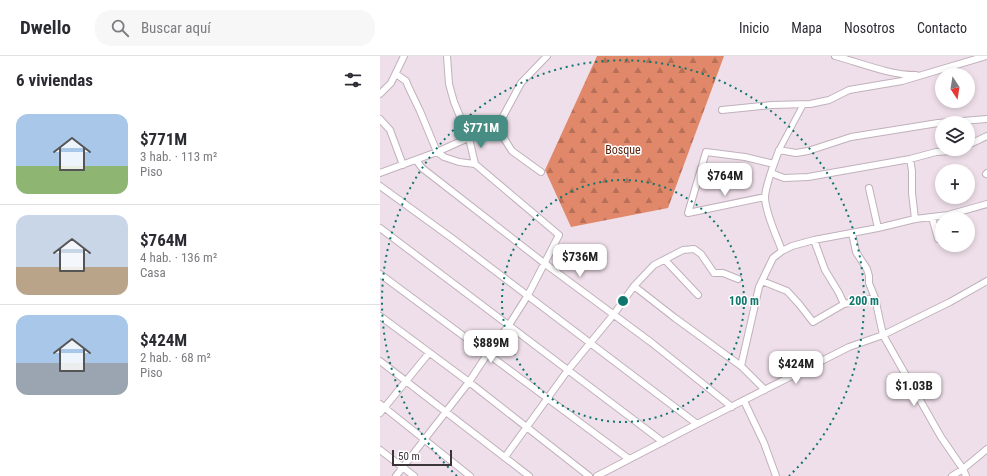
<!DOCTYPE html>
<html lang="es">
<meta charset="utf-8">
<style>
:root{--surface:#fff;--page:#f7f7f7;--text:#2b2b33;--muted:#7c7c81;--line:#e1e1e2;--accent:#478d84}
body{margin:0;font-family:"Roboto Condensed",sans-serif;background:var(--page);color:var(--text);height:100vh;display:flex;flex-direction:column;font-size:15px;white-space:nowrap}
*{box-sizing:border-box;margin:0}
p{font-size:13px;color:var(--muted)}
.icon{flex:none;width:22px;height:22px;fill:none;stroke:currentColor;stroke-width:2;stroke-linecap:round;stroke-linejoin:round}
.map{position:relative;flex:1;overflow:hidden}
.side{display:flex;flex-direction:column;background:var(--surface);width:380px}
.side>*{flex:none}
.needle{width:26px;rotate:168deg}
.controls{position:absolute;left:555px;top:12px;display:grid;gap:8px}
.controls a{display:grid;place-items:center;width:40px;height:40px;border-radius:50%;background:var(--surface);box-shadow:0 2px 6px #0003;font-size:20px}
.scale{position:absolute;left:12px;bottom:10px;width:60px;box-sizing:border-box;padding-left:4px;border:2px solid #3b3439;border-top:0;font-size:11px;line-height:14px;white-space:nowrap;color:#3b3439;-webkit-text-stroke:3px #fff;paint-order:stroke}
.price{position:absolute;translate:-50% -34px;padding:0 9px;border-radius:8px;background:#fff;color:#222;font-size:13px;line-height:26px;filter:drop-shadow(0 1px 2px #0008)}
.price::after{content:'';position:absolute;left:50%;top:24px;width:12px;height:9px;margin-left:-6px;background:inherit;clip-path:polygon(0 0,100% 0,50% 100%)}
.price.on{background:var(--accent);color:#fff}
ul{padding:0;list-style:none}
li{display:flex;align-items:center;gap:12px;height:100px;padding:0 16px}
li+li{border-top:1px solid var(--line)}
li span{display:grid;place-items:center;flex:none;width:112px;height:80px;border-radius:12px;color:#555}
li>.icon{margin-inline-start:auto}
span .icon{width:48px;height:48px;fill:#fffc;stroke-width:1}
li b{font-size:17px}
h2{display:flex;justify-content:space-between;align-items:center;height:48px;padding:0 16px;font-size:17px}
header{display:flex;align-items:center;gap:24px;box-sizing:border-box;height:56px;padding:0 20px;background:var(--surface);border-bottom:1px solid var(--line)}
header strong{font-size:19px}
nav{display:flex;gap:22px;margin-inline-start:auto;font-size:14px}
.search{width:280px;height:36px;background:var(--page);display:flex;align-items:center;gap:10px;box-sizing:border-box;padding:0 14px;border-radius:16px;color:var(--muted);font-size:15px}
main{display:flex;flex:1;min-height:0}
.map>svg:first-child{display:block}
.forest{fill:url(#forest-firs)}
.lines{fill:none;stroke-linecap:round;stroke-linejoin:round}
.pedestrian-casing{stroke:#c1b1bb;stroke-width:7}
.minor-casing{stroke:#c1b1bb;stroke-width:8}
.pedestrian{stroke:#fff;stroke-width:5}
.minor{stroke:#fff;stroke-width:6}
.ring{fill:none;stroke:#0f766e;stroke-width:2;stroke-dasharray:2 4}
.labels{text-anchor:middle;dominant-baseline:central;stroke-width:3;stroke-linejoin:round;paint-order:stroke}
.park-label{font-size:12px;fill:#5d2510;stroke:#fff}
.centre{fill:#0f766e;stroke:#fff;stroke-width:2}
.ring-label{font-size:12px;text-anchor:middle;font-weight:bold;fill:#0f766e;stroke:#fff;stroke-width:3;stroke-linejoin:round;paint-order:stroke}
</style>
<header>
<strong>Dwello</strong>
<div class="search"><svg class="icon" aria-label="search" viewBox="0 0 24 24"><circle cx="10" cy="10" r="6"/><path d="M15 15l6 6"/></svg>Buscar aquí</div>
<nav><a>Inicio</a><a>Mapa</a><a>Nosotros</a><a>Contacto</a></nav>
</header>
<main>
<section class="side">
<h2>6 viviendas<svg class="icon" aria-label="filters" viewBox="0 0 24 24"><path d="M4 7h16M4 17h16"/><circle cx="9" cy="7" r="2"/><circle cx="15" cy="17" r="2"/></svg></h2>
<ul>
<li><span style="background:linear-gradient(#a9c7e8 65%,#8fb573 0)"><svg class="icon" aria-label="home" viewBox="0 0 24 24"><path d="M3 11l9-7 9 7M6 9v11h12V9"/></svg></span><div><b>$771M</b><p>3 hab. · 113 m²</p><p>Piso</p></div></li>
<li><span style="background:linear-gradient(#c9d6e8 65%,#b9a48a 0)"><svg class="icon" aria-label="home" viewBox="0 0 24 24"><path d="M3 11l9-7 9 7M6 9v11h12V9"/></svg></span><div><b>$764M</b><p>4 hab. · 136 m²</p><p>Casa</p></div></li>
<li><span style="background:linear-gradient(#a9c7e8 60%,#9aa5b1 0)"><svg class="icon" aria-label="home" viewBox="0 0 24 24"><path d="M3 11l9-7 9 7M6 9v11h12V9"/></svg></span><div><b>$424M</b><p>2 hab. · 68 m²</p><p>Piso</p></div></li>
</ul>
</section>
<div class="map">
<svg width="607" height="420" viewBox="0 0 607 420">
<defs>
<pattern id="forest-firs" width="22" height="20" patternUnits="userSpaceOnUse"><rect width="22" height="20" fill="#e08869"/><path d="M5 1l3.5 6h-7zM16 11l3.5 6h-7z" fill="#b77057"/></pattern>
</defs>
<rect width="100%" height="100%" fill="#efdfea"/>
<!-- forest -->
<path class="forest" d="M217 0H344L288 152 191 171 165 114Z"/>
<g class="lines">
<!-- pedestrian casing -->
<g class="pedestrian-casing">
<path id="pedestrian" d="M399 94 423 49"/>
</g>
<!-- minor casing -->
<g class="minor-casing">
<path id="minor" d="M67 0 69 28 74 46 89 82 95 108
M455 0C481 7 509 19 536 19
M16 18 26 25 28 30 40 55 57 96 64 101 79 106 95 108 179 179 148 239 129 269 108 297 89 326 16 420
M0 38 11 27 24 0
M342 54 392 49 430 48 449 44 469 34 522 25 606 0
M0 63 10 74 23 109
M119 68 125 84 132 95 161 116
M588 89 607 80
M530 103 532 115V137L535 163
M36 104 42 112 164 207 272 287 352 351
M0 117 57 96 119 68 141 27 167 0
M391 117 404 122 428 121 530 103 556 96 572 95 579 93
M606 118 607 117
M0 130 73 183 317 368
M489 132 498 172
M385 141 308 157 326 96 365 101 394 108
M552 161 558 183H562
M0 172 283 386
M472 177 476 196 487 213 489 220V227L495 242 503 279 561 381 583 413 586 420
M434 184 445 214 459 237 464 248
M402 195C396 178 386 159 385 142 385 129 395 106 399 94L416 97 428 95 471 81 558 67 607 63
M285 204 318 239
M0 218 249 403
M382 225 407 235 419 248 433 266 464 248 495 242
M254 230 295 262 361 310 385 334
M0 260 89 326 209 420
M0 305 149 420
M361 310 379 231 393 202 402 195 412 190 434 184 498 172 535 163 568 159 607 148
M364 345 384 387 396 420
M0 348 90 420
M0 357 49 297
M0 394 34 420
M125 401 188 314 234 258 254 230 274 209 303 194 314 193 321 198 334 217H343L358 223
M217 420 317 368 469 291 503 279 570 246 607 225
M572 420 583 413 607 393"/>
</g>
<!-- pedestrian -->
<use href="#pedestrian" class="pedestrian"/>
<!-- minor -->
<use href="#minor" class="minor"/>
</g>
<!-- distance rings -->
<g class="ring">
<circle cx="243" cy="245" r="121"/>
<path d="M77 420A241 241 0 1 1 409 420"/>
</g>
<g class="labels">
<!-- park labels -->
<g class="park-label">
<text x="243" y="94">Bosque</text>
</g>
</g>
<circle cx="243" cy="245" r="6" class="centre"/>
<g class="ring-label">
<text x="364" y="249">100 m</text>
<text x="484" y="249">200 m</text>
</g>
</svg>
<div class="controls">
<a><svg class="needle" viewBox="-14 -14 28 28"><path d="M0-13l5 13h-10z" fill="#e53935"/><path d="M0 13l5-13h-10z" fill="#7c7c81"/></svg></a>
<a><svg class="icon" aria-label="layers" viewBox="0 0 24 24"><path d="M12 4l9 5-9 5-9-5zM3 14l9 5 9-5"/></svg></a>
<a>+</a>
<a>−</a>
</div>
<div class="scale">50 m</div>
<b class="price on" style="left:101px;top:93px">$771M</b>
<b class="price" style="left:345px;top:141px">$764M</b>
<b class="price" style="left:200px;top:222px">$736M</b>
<b class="price" style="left:111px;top:308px">$889M</b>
<b class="price" style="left:416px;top:329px">$424M</b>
<b class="price" style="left:534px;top:351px">$1.03B</b>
</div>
</main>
